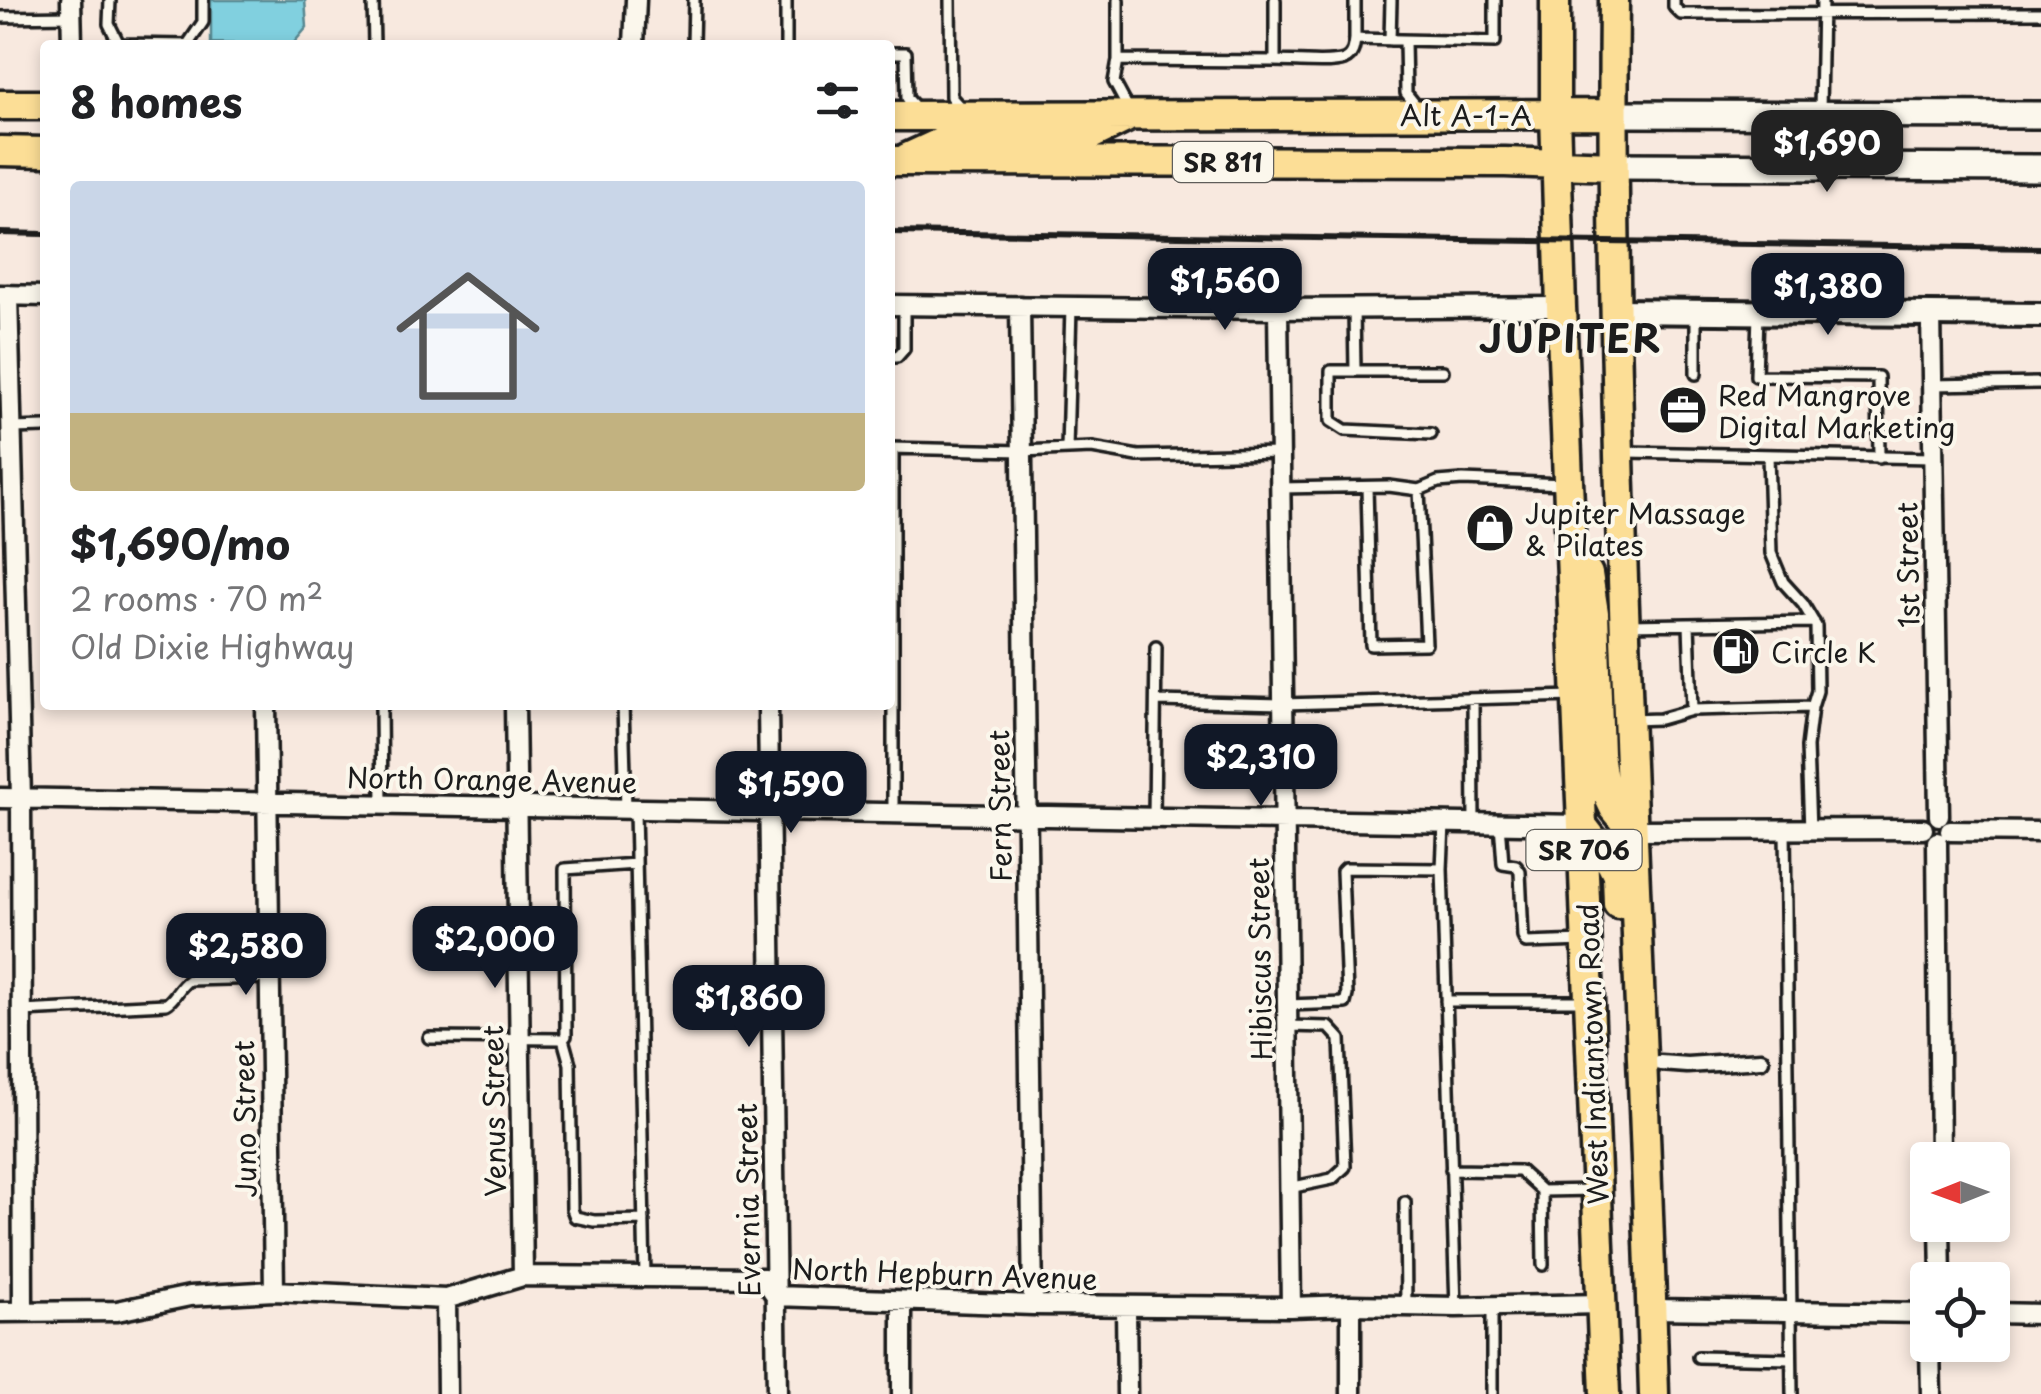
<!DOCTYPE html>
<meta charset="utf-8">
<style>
:root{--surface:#fff;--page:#f6f6f6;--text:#202124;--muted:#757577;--line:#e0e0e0;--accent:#111827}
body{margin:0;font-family:"Playpen Sans",sans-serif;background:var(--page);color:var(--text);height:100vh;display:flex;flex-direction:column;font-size:38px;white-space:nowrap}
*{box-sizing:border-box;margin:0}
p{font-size:32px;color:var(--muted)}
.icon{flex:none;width:55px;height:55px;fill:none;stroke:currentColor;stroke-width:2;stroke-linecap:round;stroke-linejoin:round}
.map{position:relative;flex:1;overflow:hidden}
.panel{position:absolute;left:40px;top:40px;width:855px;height:670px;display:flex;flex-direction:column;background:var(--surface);border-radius:10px;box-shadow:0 5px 15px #0003}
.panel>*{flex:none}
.needle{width:65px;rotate:269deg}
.tools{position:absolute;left:1910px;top:1142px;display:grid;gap:20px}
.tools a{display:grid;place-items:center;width:100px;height:100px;border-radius:10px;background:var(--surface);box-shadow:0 5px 15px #0003;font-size:50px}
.price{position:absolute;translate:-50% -85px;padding:0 22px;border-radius:20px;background:var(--accent);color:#fff;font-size:32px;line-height:65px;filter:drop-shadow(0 2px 5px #0008)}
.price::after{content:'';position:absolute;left:50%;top:60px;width:30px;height:22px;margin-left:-15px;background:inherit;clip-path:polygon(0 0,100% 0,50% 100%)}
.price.current{background:#222;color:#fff}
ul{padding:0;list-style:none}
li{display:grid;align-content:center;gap:20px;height:530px;padding:0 30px}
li+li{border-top:2px solid var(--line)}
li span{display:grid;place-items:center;height:310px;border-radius:10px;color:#555}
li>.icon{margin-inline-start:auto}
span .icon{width:180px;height:180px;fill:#fffc;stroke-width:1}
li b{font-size:42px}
h2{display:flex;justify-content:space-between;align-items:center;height:120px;padding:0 30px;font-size:42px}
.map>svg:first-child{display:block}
.water{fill:#81d0df;stroke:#598891;stroke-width:2.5}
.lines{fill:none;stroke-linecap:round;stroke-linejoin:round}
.service-casing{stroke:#1c1c1c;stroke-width:16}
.pedestrian-casing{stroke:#1c1c1c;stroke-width:21}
.minor-casing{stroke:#1c1c1c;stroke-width:25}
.tertiary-casing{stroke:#1c1c1c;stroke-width:30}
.secondary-casing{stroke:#1c1c1c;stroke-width:32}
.primary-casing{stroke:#1c1c1c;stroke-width:35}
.service{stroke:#fbf7ec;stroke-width:9}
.pedestrian{stroke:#fbf7ec;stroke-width:14}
.minor{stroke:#fbf7ec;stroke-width:18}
.tertiary{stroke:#fbf7ec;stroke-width:22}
.secondary{stroke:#fbf7ec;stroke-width:25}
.primary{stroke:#fcde96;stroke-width:28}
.rail{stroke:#1c1c1c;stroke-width:6}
.labels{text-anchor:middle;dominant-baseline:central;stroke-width:8;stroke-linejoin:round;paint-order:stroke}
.shield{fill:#fbf7ec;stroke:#5f5e5a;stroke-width:2.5}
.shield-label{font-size:25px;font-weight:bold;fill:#1c1c1c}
.street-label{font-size:28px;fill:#1c1c1c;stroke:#fbf7ec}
.poi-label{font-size:28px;fill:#1c1c1c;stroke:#fbf7ec;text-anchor:start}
.district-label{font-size:38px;font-weight:bold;letter-spacing:2.5px;fill:#1c1c1c;stroke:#fbf7ec}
</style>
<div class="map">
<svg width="2041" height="1394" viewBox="0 0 2041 1394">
<rect width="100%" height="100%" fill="#f8e9df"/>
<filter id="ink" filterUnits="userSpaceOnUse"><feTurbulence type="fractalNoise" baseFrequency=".01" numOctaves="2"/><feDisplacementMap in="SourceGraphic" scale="20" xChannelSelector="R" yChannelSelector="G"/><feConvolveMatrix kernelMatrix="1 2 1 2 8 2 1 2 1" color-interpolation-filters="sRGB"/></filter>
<g filter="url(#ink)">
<!-- water -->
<path class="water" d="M211 0H305L307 27 292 45 211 43Z"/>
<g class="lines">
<!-- service casing -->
<g class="service-casing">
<path id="service" d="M110 0 109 24 119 44 188 45
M373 0 374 45
M786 0V45
M950 0 951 97 961 108
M1118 0V60L1114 82 1128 108
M1355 0V39
M1674 0V7L1681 14 2041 13
M0 17 72 16
M1390 40 1391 0
M1405 41 1406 93 1418 108
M188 44 203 22V0
M693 45 694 0
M890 53H906L907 98 918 110
M1118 60 1275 61V0
M1275 61C1290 61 1332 65 1344 60 1353 56 1354 48 1355 39L1495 42V0
M1820 111 1822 0
M1354 309 1355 371
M1758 314 1756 376 1878 377 1879 458
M890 357H897L904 349V305
M1696 374V312
M1932 385 2041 383
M13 428 45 427
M1431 434 1345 430 1331 421V371H1443
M890 448 1022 451 1092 448 1138 456 1280 453
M893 448V814
M1067 449 1071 307
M1626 452 1933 458
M1768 455 1771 553 1783 582 1803 604 1816 626 1817 691 1812 707 1807 747 1810 830
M1367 487 1371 645 1426 644 1419 490
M1280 488 1389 486 1419 490 1438 482 1463 480 1565 484
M1689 624 1692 710 1812 707
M1628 625 1814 622
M1473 700 1474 823
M1157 701 1283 704 1574 696
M623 705 626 809
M1631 720 1660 719 1692 710
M382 805 381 708 384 705
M635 810 645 1277
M1154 818 1156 647
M1444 823 1442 869 1456 1307
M1500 823 1503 864 1516 866 1520 872 1523 937 1526 943 1585 941
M1785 830 1792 1394
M636 864 565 869 566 1036 563 1039 570 1064 572 1209 575 1217 594 1221 644 1220
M1446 1001H1583
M1287 1005 1345 1003 1347 995 1342 871 1345 868 1442 869
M22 1011 166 1004C176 998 178 987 189 980L270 978
M1287 1026 1329 1027 1340 1039 1345 1167 1332 1179 1289 1188
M429 1038 563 1039
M1451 1170 1520 1171 1542 1191
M1405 1202 1406 1306
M1543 1265 1542 1191 1595 1190
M1698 1357 1791 1359
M1492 1394V1307"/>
</g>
<!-- pedestrian casing -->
<g class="pedestrian-casing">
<path id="pedestrian" d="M1660 1063 1687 1065 1761 1060"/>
</g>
<!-- minor casing -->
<g class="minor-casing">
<path id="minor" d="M71 0 72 45
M634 45 636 0
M0 295 45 296
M8 295 21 798 23 1311
M890 305 1278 309 1561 307
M1020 306 1033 1305
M1278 309 1291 1307
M1931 313 1939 816
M266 705 274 1291
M515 705 523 1276
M768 705 777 1394
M0 798 1582 825
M1632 830 1923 829
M1950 831 2041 832
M1937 842 1940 1160
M1940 1225 1941 1280
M446 1299 447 1394
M902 1301V1394
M1351 1305V1394
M1126 1306 1127 1394
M1651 1309 1928 1313
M0 1312 117 1311 190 1296 274 1291 446 1299 523 1276 764 1278 776 1296 1033 1305 1291 1307 1351 1305 1456 1307 1602 1304
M1992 1313 2041 1314
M1930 1345 1931 1394"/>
</g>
<!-- tertiary casing -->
<g class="tertiary-casing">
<path id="tertiary" d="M1616 311 2041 315"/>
</g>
<!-- secondary casing -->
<g class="secondary-casing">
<path id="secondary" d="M1613 114 2041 115
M1613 166 2041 168"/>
</g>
<!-- primary casing -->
<g class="primary-casing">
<path id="primary" d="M1555 0V114L1561 307 1605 1394
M1614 0C1609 465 1641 929 1654 1394
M0 105H45
M890 116 1613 114
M0 151 45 152
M907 158 944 141H1067L1089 136 1126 118
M890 161 1505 162 1613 166
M1585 569 1588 574 1594 613 1599 754 1604 787 1614 808 1632 830
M1582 825 1611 863 1617 875 1618 904"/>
</g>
<!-- service -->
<use href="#service" class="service"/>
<!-- pedestrian -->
<use href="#pedestrian" class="pedestrian"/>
<!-- minor -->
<use href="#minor" class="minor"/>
<!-- tertiary -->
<use href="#tertiary" class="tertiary"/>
<!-- secondary -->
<use href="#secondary" class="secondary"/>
<!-- primary -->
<use href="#primary" class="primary"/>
<!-- rail -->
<path class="rail" d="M890 232 2041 248
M0 233 45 234"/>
</g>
</g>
<!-- icons -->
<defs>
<g id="office-disc" transform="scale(2.5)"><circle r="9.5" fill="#1c1c1c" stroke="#fbf7ec"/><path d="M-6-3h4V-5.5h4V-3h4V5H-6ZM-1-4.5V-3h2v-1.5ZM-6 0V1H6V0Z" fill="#fff"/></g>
<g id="shop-disc" transform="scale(2.5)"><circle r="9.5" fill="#1c1c1c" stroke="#fbf7ec"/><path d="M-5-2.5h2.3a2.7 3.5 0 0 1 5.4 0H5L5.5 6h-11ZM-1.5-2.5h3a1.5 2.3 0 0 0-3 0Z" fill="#fff"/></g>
<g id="fuel-disc" transform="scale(2.5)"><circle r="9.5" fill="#1c1c1c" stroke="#fbf7ec"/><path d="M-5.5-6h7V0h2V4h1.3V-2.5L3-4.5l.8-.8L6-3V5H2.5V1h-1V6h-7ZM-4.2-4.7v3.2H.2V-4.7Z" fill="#fff"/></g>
</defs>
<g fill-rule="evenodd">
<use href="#office-disc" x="1683" y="410"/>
<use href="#shop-disc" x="1490" y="528"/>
<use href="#fuel-disc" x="1736" y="651"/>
</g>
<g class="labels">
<!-- shield labels -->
<g class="shield">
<rect x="1173" y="142" width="100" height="40" rx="8"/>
<rect x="1526.5" y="830" width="115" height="40" rx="8"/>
</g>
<g class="shield-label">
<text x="1223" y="162">SR 811</text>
<text x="1584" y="850">SR 706</text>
</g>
<!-- street labels -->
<g class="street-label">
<text x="1466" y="114">Alt A-1-A</text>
<text transform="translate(1907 565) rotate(-91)">1st Street</text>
<text transform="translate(492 779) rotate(1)">North Orange Avenue</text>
<text transform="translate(999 806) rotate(-91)">Fern Street</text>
<text transform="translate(1259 959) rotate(-91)">Hibiscus Street</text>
<text transform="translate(1592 1054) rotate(-92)">West Indiantown Road</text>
<text transform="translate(493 1111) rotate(-91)">Venus Street</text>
<text transform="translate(244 1119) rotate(-91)">Juno Street</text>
<text transform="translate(747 1200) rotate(-91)">Evernia Street</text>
<text transform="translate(945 1273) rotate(2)">North Hepburn Avenue</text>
</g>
<!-- poi labels -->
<g class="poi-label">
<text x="1718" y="394">Red Mangrove<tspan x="1718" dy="32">Digital Marketing</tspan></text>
<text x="1525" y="512">Jupiter Massage<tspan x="1525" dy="32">&amp; Pilates</tspan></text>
<text x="1771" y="651">Circle K</text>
</g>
<!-- district labels -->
<g class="district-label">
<text x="1571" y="337">JUPITER</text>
</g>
</g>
</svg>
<div class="tools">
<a><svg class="needle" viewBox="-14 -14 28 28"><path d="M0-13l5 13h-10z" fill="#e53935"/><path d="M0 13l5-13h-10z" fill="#757577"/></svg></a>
<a><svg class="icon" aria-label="locate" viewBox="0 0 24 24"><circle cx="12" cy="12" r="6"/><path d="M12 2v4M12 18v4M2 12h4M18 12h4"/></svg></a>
</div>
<b class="price current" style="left:1827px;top:195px">$1,690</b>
<b class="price" style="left:1225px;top:333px">$1,560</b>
<b class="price" style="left:1828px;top:338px">$1,380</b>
<b class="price" style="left:1261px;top:809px">$2,310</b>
<b class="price" style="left:791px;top:836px">$1,590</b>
<b class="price" style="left:495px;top:991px">$2,000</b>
<b class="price" style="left:246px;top:998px">$2,580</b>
<b class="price" style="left:749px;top:1050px">$1,860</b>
<section class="panel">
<h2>8 homes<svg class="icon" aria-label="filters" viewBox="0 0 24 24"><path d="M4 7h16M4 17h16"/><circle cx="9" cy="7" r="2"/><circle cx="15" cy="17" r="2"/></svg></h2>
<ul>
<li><span style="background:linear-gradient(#c9d6e8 75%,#c2b280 0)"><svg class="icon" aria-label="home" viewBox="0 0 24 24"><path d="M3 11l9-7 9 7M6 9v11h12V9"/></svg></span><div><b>$1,690/mo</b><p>2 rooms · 70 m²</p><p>Old Dixie Highway</p></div></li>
</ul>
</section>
</div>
